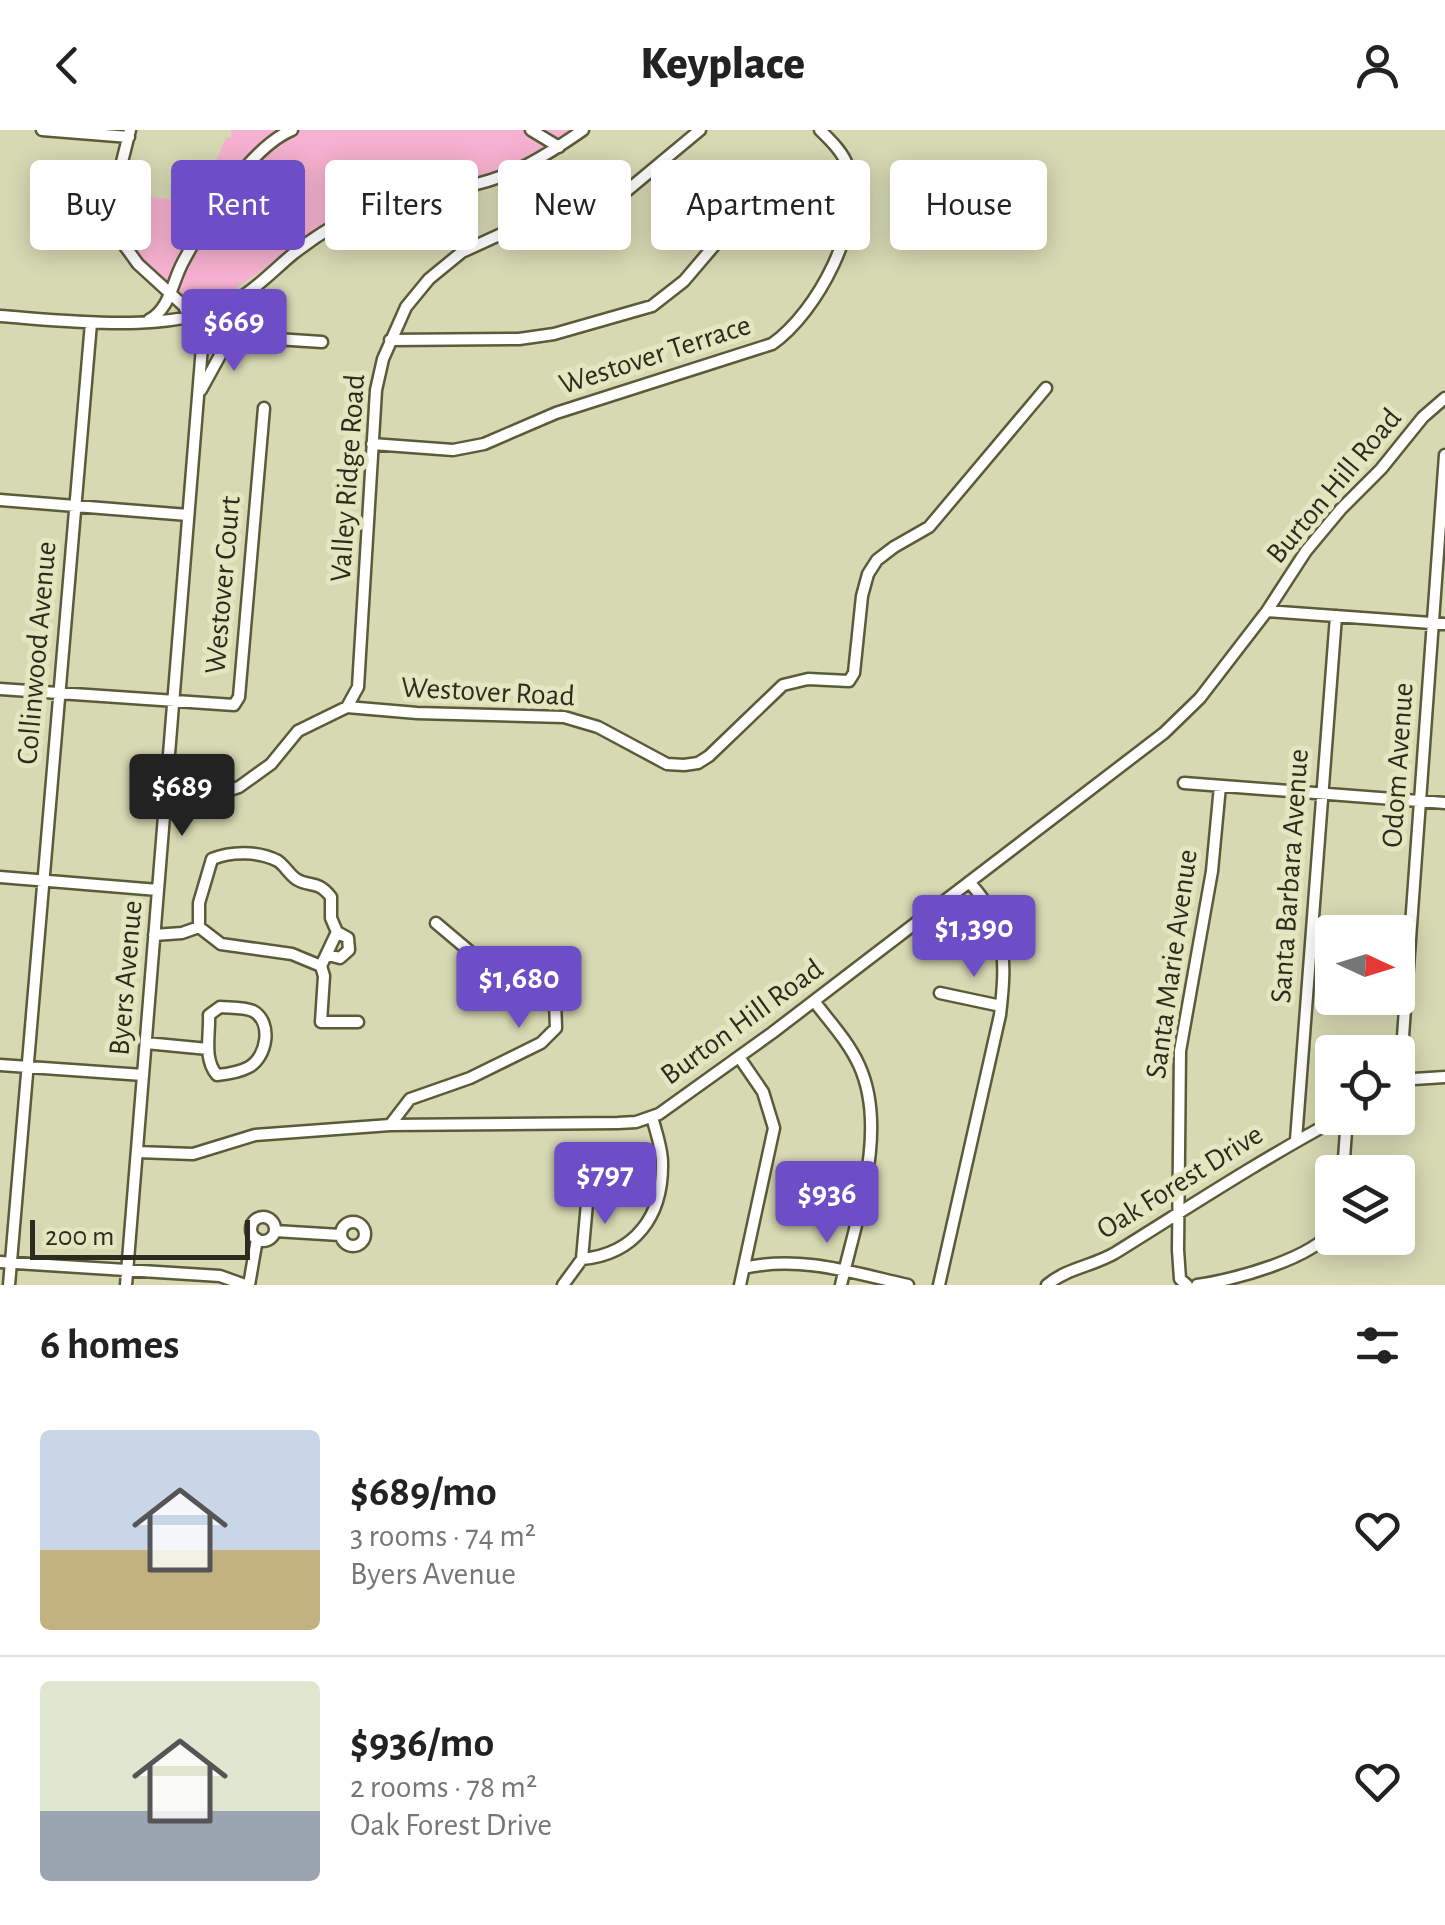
<!DOCTYPE html>
<meta charset="utf-8">
<style>
:root{--surface:#fff;--page:#f6f6f6;--text:#222;--muted:#767676;--line:#e0e0e0;--accent:#6d4ec7}
body{margin:0;font-family:"Alegreya Sans",sans-serif;background:var(--page);color:var(--text);height:100vh;display:flex;flex-direction:column;font-size:38px;white-space:nowrap}
*{box-sizing:border-box;margin:0}
p{font-size:32px;color:var(--muted)}
.icon{flex:none;width:55px;height:55px;fill:none;stroke:currentColor;stroke-width:2;stroke-linecap:round;stroke-linejoin:round}
.map{position:relative;height:1155px;overflow:hidden}
.side{display:flex;flex-direction:column;background:var(--surface);flex:1}
.side>*{flex:none}
.guide{position:absolute;left:30px;top:30px;width:1385px;height:90px;display:flex;gap:20px}
.needle{width:65px;rotate:94deg}
.buttons{position:absolute;left:1315px;top:785px;display:grid;gap:20px}
.buttons a{display:grid;place-items:center;width:100px;height:100px;border-radius:10px;background:var(--surface);box-shadow:0 5px 25px #0003;font-size:50px}
.scale{position:absolute;left:30px;bottom:25px;width:220px;box-sizing:border-box;padding-left:10px;border:5px solid #2b2c1d;border-top:0;font-size:28px;line-height:35px;white-space:nowrap;color:#2b2c1d;-webkit-text-stroke:8px #e3e6bf;paint-order:stroke}
.price{position:absolute;translate:-50% -85px;padding:0 22px;border-radius:10px;background:var(--accent);color:#fff;font-size:32px;line-height:65px;filter:drop-shadow(0 2px 5px #0008)}
.price::after{content:'';position:absolute;left:50%;top:60px;width:30px;height:22px;margin-left:-15px;background:inherit;clip-path:polygon(0 0,100% 0,50% 100%)}
.price.current{background:#222;color:#fff}
ul{padding:0;list-style:none}
li{display:flex;align-items:center;gap:30px;height:250px;padding:0 40px}
li+li{border-top:2px solid var(--line)}
li span{display:grid;place-items:center;flex:none;width:280px;height:200px;border-radius:10px;color:#555}
li>.icon{margin-inline-start:auto}
span .icon{width:120px;height:120px;fill:#fffc;stroke-width:1}
li b{font-size:42px}
h2{display:flex;justify-content:space-between;align-items:center;height:120px;padding:0 40px;font-size:42px}
.pill{padding:0 35px;border-radius:10px;background:var(--surface);box-shadow:0 5px 25px #0003;font-size:35px;line-height:90px}
.pill.current{background:var(--accent);color:#fff}
header{display:flex;justify-content:space-between;align-items:center;height:130px;padding:0 40px;background:var(--surface);font-size:45px;font-weight:800}
.map>svg:first-child{display:block}
.green{fill:#f5b1cf}
.lines{fill:none;stroke-linecap:round;stroke-linejoin:round}
.minor-casing{stroke:#5a5b39;stroke-width:15}
.minor{stroke:#fff;stroke-width:10}
.labels{text-anchor:middle;dominant-baseline:central;stroke-width:10;stroke-linejoin:round;paint-order:stroke}
.street-label{font-size:30px;fill:#2b2c1d;stroke:#e3e6bf}
</style>
<header><svg class="icon" aria-label="back" viewBox="0 0 24 24"><path d="M15 5l-7 7 7 7"/></svg>Keyplace<svg class="icon" aria-label="person" viewBox="0 0 24 24"><circle cx="12" cy="8" r="4"/><path d="M4 21q1-7 8-7t8 7"/></svg></header>
<div class="map">
<svg width="1445" height="1155" viewBox="0 0 1445 1155">
<rect width="100%" height="100%" fill="#d6d9b2"/>
<!-- green -->
<path class="green" d="M231 0H576C545 20 515 37 480 47 427 62 374 64 326 93 298 109 224 177 197 174 180 172 129 123 124 107 120 93 119 76 117 62L197 73 226 8 232 7Z"/>
<g class="lines">
<!-- minor casing -->
<g class="minor-casing">
<path id="minor" d="M42 0 129 7
M531 0 559 17
M0 186C68 191 180 206 240 168 259 156 275 139 293 124 318 104 347 87 378 75 407 64 437 62 467 56 511 48 547 25 583 0
M149 190C170 179 172 152 183 132 205 91 249 18 292 0
M390 210 519 209 554 204 652 176 684 151 741 84
M202 217 229 206 322 212
M201 260 246 178 252 160
M372 314 453 320 484 314 556 283 772 214C816 184 866 92 848 37 843 22 831 11 820 0
M0 370 188 385
M1267 481 1445 494
M0 559 234 575 239 567 264 278
M347 577 358 557 376 260 383 229 406 177 429 149 462 122 521 95 617 69 700 0
M1184 653 1445 673
M165 681 239 657 271 634 298 601 347 577 417 583 564 587 598 597 667 634 684 635 698 633 709 626 783 555 808 549 849 551 854 543 862 466 868 444 877 430 894 417 929 397 1046 258
M0 747 158 760
M199 797V773L212 729C232 721 258 721 278 731 285 736 289 744 296 749 310 758 317 749 331 767V788L337 802 321 836
M154 805 182 803 199 797 221 814 292 824 321 836 324 846 321 892H358
M328 825 340 828 349 820 348 808 337 802
M940 863 1001 876
M814 871C829 891 848 911 859 935 889 1000 856 1089 841 1155
M220 877C230 878 243 877 253 881 273 892 267 927 249 937 240 942 227 944 217 945 203 929 210 905 209 885Z
M146 913 208 919
M739 927 763 962 774 998 740 1155
M0 935 143 945
M1400 948 1445 325
M1398 950 1445 947
M390 995 410 969 470 948 541 913 556 898 555 871 541 850 513 840 487 836 436 793
M1296 1010 1336 486
M137 1022 193 1024 255 1005 390 995 618 993 636 992 659 984 772 903 1164 603 1200 568 1267 481 1306 421 1341 379 1381 339 1423 287 1445 268
M1343 1042 1347 988
M251 1099a12 12 0 1 1 24 0a12 12 0 1 1-24 0Z
M341 1104a12 12 0 1 1 24 0a12 12 0 1 1-24 0Z
M275 1101 340 1105
M582 1129 588 1062
M0 1132 220 1146 245 1155
M744 1138C800 1125 854 1143 908 1155
M9 1155 91 193
M126 1155 202 217 184 176 138 134 122 112 114 64 130 0
M249 1155 257 1109
M563 1155 582 1129C635 1124 663 1086 662 1033 662 1018 656 1002 652 987
M939 1155 1000 885C1006 833 1008 793 969 752
M1047 1155C1067 1138 1093 1136 1115 1123 1189 1077 1262 1029 1339 988
M1187 1155 1180 1149 1178 1120 1180 921 1212 741 1220 656
M1197 1155C1230 1151 1316 1128 1332 1099"/>
</g>
<!-- minor -->
<use href="#minor" class="minor"/>
</g>
<g class="labels">
<!-- street labels -->
<g class="street-label">
<text transform="translate(655 225) rotate(-18)">Westover Terrace</text>
<text transform="translate(348 348) rotate(-86)">Valley Ridge Road</text>
<text transform="translate(1334 356) rotate(-50)">Burton Hill Road</text>
<text transform="translate(223 455) rotate(-85)">Westover Court</text>
<text transform="translate(37 523) rotate(-85)">Collinwood Avenue</text>
<text transform="translate(488 562) rotate(3)">Westover Road</text>
<text transform="translate(1398 635) rotate(-86)">Odom Avenue</text>
<text transform="translate(1290 746) rotate(-86)">Santa Barbara Avenue</text>
<text transform="translate(1172 834) rotate(-82)">Santa Marie Avenue</text>
<text transform="translate(126 848) rotate(-85)">Byers Avenue</text>
<text transform="translate(742 892) rotate(-36)">Burton Hill Road</text>
<text transform="translate(1180 1052) rotate(-32)">Oak Forest Drive</text>
</g>
</g>
</svg>
<div class="buttons">
<a><svg class="needle" viewBox="-14 -14 28 28"><path d="M0-13l5 13h-10z" fill="#e53935"/><path d="M0 13l5-13h-10z" fill="#767676"/></svg></a>
<a><svg class="icon" aria-label="locate" viewBox="0 0 24 24"><circle cx="12" cy="12" r="6"/><path d="M12 2v4M12 18v4M2 12h4M18 12h4"/></svg></a>
<a><svg class="icon" aria-label="layers" viewBox="0 0 24 24"><path d="M12 4l9 5-9 5-9-5zM3 14l9 5 9-5"/></svg></a>
</div>
<div class="scale">200 m</div>
<b class="price" style="left:234px;top:244px">$669</b>
<b class="price current" style="left:182px;top:709px">$689</b>
<b class="price" style="left:974px;top:850px">$1,390</b>
<b class="price" style="left:519px;top:901px">$1,680</b>
<b class="price" style="left:605px;top:1097px">$797</b>
<b class="price" style="left:827px;top:1116px">$936</b>
<div class="guide">
<a class="pill">Buy</a>
<a class="pill current">Rent</a>
<a class="pill">Filters</a>
<a class="pill">New</a>
<a class="pill">Apartment</a>
<a class="pill">House</a>
</div>
</div>
<section class="side">
<h2>6 homes<svg class="icon" aria-label="filters" viewBox="0 0 24 24"><path d="M4 7h16M4 17h16"/><circle cx="9" cy="7" r="2"/><circle cx="15" cy="17" r="2"/></svg></h2>
<ul>
<li><span style="background:linear-gradient(#c9d6e8 60%,#c2b280 0)"><svg class="icon" aria-label="home" viewBox="0 0 24 24"><path d="M3 11l9-7 9 7M6 9v11h12V9"/></svg></span><div><b>$689/mo</b><p>3 rooms · 74 m²</p><p>Byers Avenue</p></div><svg class="icon" aria-label="heart" viewBox="0 0 24 24"><path d="M12 20l-8-8c-3-5 5-10 8-4 3-6 11-1 8 4z"/></svg></li>
<li><span style="background:linear-gradient(#dfe7d0 65%,#9aa5b1 0)"><svg class="icon" aria-label="home" viewBox="0 0 24 24"><path d="M3 11l9-7 9 7M6 9v11h12V9"/></svg></span><div><b>$936/mo</b><p>2 rooms · 78 m²</p><p>Oak Forest Drive</p></div><svg class="icon" aria-label="heart" viewBox="0 0 24 24"><path d="M12 20l-8-8c-3-5 5-10 8-4 3-6 11-1 8 4z"/></svg></li>
</ul>
</section>
